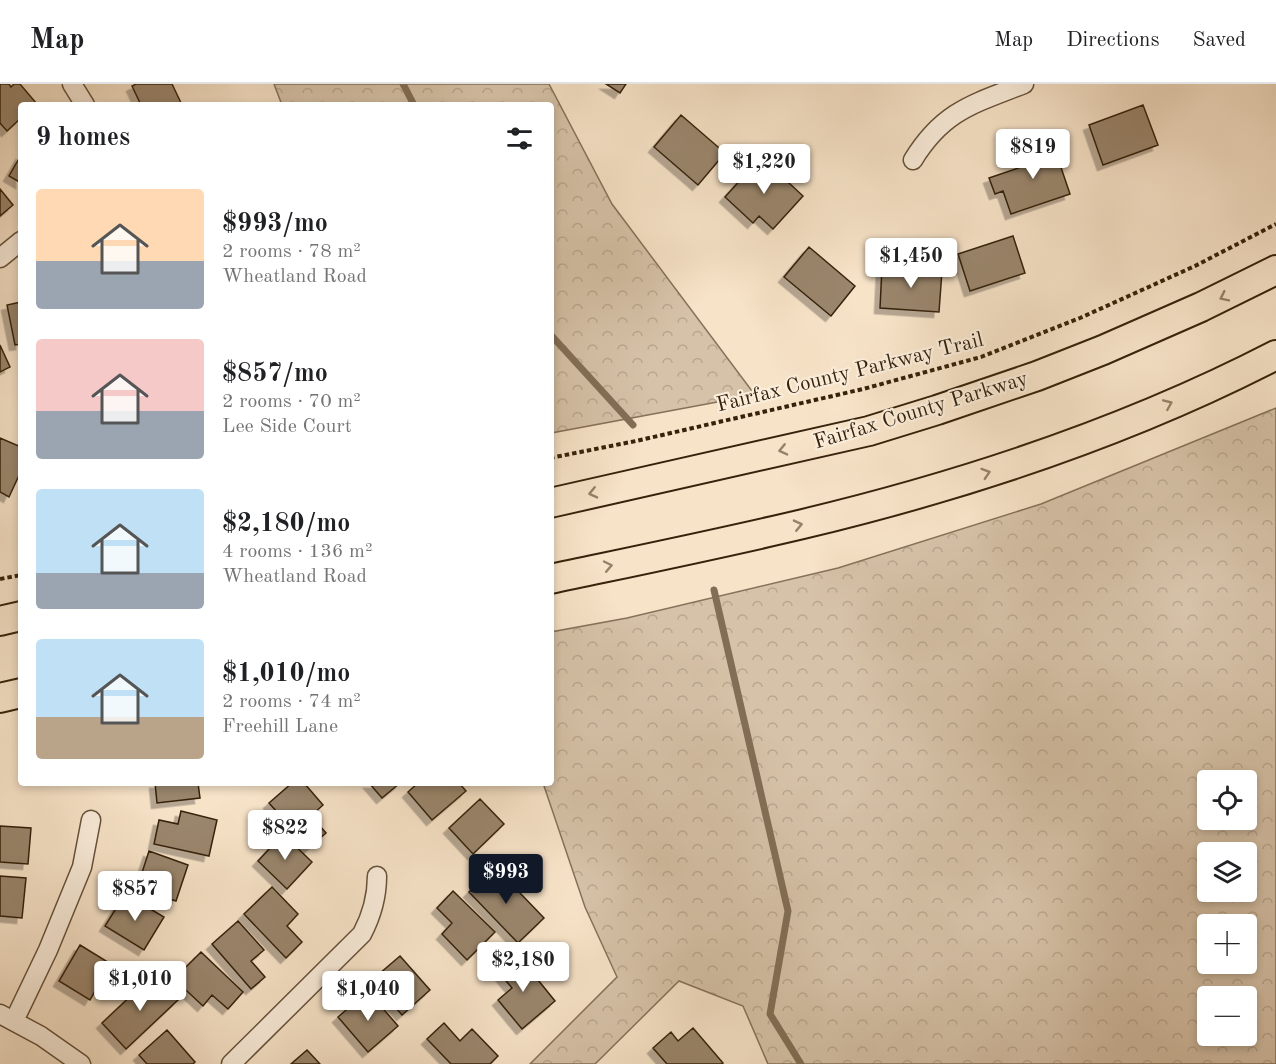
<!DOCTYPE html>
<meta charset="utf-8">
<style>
:root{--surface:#fff;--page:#f2f2f2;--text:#202124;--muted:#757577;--line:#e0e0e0;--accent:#111827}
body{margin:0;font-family:"Old Standard TT",serif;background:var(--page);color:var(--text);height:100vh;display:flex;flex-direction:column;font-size:22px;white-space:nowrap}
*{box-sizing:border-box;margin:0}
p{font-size:20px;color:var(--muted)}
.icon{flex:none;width:33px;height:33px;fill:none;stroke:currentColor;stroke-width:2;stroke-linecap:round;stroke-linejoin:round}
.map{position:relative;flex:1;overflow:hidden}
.side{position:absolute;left:18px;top:18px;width:536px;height:684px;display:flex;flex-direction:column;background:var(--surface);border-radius:6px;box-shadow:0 3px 9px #0003}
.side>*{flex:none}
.fabs{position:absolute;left:1197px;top:686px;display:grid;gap:12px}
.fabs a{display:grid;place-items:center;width:60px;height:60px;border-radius:6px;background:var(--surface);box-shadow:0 3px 9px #0003;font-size:30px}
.price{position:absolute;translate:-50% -51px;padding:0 14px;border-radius:6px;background:#fff;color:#222;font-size:20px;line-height:39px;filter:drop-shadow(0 2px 3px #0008)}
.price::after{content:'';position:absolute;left:50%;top:36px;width:18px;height:14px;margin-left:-9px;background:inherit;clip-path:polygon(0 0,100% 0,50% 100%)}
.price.selected{background:var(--accent);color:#fff}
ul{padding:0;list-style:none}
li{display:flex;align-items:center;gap:18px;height:150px;padding:0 18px}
li span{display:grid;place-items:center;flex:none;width:168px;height:120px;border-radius:6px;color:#555}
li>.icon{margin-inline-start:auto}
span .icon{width:72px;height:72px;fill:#fffc;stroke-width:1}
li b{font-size:26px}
h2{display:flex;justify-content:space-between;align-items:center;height:72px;padding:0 18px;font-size:26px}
header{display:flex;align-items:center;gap:36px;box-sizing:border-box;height:84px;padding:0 30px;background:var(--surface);border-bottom:2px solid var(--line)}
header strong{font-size:28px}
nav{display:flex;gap:33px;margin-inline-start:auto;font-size:21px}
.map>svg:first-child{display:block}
.forest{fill:url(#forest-crowns);stroke:#86725a;stroke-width:1.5;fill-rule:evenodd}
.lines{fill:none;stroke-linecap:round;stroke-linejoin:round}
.stream{stroke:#826e56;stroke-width:7}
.building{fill:#9a866d;stroke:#36220b;stroke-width:1.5;filter:url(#shadow)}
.minor-casing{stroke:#66523a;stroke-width:21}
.trunk-casing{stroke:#36220b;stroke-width:32}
.path{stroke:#36220b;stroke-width:4;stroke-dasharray:4.5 3;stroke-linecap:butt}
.minor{stroke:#faeddb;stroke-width:18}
.trunk{stroke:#f7e3c8;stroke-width:28}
.oneway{stroke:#96826a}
.labels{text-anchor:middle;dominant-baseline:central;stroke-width:4.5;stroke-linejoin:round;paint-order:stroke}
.street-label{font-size:21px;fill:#36220b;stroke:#faeddb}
</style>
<header>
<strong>Map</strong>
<nav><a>Map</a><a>Directions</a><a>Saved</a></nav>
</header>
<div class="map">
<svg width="1276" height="980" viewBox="0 0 1276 980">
<defs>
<pattern id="forest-crowns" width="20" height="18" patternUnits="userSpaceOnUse" patternTransform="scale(1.5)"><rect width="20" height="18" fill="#d6c2a8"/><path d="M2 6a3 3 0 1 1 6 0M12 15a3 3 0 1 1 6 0" fill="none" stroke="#b8a68f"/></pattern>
<filter id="shadow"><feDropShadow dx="-5.5" dy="5.5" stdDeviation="0" flood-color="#0004"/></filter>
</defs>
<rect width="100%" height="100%" fill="#f7e3c8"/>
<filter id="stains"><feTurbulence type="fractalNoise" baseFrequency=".00333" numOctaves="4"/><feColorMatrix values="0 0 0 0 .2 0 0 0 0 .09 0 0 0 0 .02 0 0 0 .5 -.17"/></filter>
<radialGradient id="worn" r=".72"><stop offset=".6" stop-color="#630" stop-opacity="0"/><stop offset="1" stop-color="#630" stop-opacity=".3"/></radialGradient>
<!-- forest -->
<path class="forest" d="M274 0H549L612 120 755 311 551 349 550 21H282Z
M1276 324V980H768L743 922 679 897 595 980H530L617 893 585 823 543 699H550L551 548 627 534 838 484 1041 420ZM1208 696H1246V735H1208ZM1208 768H1246V807H1208ZM1208 840H1246V879H1208ZM1208 912H1246V951H1208Z"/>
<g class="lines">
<!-- stream -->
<path class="stream" d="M403 0 414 21
M550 250 633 341
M714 506 788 827 770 930 801 980"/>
</g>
<!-- building -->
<path class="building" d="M0 0H9L11 3 14 0H20L37 20 21 21V34L7 47 0 39Z
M136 0H172L182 21H141L132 2Z
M606 0H626L620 9Z
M1143 21 1158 61 1103 81 1089 41Z
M681 31 725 69 698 101 654 63Z
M1051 54 1070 110 1011 130 1003 107 995 110 989 94 1033 79 1027 62Z
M21 71V99L9 92Z
M761 73 803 112 773 145 759 132 753 139 725 113Z
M0 105 13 121 0 132Z
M1013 152 1025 189 970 207 958 170Z
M809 163 855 202 831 232 784 193Z
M882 183 942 187 939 228 880 224Z
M21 218V260L15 261 7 221Z
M0 261 10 283 0 288Z
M0 354 21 363V387L9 413 0 408Z
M155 699H198L200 714 157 719Z
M292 699H304L323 721 311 732 326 749 309 764 269 719Z
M369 699H400L382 714Z
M418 699H459L466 707 432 736 408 708Z
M480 715 504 740 473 770 449 744Z
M181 727 217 736 209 772 154 760 159 736 178 740Z
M0 742 31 744 28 780 0 778Z
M283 750 312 778 287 805 258 777Z
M149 767 188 781 176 817 137 804Z
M495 783 544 834 518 859 469 808Z
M0 792 26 794 22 834 0 832Z
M272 803 298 830 287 842 302 858 286 874 244 830Z
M453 807 495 848 467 876 442 850 452 839 437 824Z
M125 810 164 833 144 866 105 842Z
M238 837 264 866 251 877 265 893 251 905 212 860Z
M80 861 111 880 90 916 59 897Z
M201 868 243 908 228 925 212 911 203 922 174 895Z
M517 870 555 917 522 945 498 916 512 904 497 886Z
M400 872 430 906 402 931 372 896Z
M154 890 178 916 126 965 102 939Z
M368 907 398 942 368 968 338 933Z
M444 939 460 957 472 945 498 972 490 980H451L427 955Z
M693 944 723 979 721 980H667L653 964 671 948 678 957Z
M167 946 195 978 193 980H147L139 971Z
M307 966 320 980H291Z"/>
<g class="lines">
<!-- minor casing -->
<g class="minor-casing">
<path id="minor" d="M72 0 85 21
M913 76C943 27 973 20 1024 0
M0 174 21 157
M0 930 41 952 81 980
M14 937 48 866 82 783 91 736
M231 980 362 850C372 831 377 814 377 792"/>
</g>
<!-- trunk casing -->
<g class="trunk-casing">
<path id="trunk" d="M550 419 869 347 937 326 1037 292 1103 266 1201 223 1276 186
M550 495C635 477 719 460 803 440 966 401 1127 348 1276 271
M0 537 21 532
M0 614 21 609"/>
</g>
<!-- path -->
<path class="path" d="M550 374 636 357 863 305 981 273 1080 234 1195 182 1276 140
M0 495 21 491"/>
<!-- minor -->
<use href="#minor" class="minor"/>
<!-- trunk -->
<use href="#trunk" class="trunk"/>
</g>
<!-- one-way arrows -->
<defs><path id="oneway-chevron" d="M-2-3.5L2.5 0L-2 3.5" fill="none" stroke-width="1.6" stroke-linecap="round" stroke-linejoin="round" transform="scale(1.5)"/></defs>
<g class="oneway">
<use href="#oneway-chevron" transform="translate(1224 213) rotate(154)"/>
<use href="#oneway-chevron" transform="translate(1168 320) rotate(-23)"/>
<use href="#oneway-chevron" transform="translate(783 366) rotate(167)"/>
<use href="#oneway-chevron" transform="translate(986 389) rotate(-18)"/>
<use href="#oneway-chevron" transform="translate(593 409) rotate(167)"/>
<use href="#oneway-chevron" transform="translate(798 441) rotate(-13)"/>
<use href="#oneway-chevron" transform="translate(608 482) rotate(-12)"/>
</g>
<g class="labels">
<!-- street labels -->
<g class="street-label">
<text transform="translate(850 289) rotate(-14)">Fairfax County Parkway Trail</text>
<text transform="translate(921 327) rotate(-17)">Fairfax County Parkway</text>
</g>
</g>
<rect width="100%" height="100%" filter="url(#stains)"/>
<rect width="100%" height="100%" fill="url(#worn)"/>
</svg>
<div class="fabs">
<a><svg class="icon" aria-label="locate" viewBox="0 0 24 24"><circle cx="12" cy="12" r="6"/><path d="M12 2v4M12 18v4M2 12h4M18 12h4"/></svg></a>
<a><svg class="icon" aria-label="layers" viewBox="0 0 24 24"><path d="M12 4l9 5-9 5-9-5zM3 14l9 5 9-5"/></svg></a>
<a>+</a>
<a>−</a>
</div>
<b class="price" style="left:1033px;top:96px">$819</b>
<b class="price" style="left:764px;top:111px">$1,220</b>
<b class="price" style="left:911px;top:205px">$1,450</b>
<b class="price" style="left:285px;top:777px">$822</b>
<b class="price selected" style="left:506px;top:821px">$993</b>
<b class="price" style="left:135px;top:838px">$857</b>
<b class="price" style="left:523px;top:909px">$2,180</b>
<b class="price" style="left:140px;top:928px">$1,010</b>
<b class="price" style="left:368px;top:938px">$1,040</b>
<section class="side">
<h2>9 homes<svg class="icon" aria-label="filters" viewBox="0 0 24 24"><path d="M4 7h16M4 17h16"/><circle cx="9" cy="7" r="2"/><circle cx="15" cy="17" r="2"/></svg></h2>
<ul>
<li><span style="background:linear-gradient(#ffd9b3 60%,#9aa5b1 0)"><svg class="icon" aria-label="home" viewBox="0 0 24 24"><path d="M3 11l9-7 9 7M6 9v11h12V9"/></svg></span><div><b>$993/mo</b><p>2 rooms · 78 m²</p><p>Wheatland Road</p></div></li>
<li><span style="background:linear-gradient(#f6c9c9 60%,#9aa5b1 0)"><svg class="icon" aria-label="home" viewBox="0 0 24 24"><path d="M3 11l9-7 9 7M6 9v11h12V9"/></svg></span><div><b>$857/mo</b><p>2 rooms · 70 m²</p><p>Lee Side Court</p></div></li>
<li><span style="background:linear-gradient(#bfe0f5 70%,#9aa5b1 0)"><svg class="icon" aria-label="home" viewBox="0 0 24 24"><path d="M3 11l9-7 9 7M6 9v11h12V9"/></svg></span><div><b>$2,180/mo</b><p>4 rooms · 136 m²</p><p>Wheatland Road</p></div></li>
<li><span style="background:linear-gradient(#bfe0f5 65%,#b9a48a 0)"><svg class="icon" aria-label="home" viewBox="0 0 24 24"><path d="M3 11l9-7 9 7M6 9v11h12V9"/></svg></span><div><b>$1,010/mo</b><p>2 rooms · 74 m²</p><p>Freehill Lane</p></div></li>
</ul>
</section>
</div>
